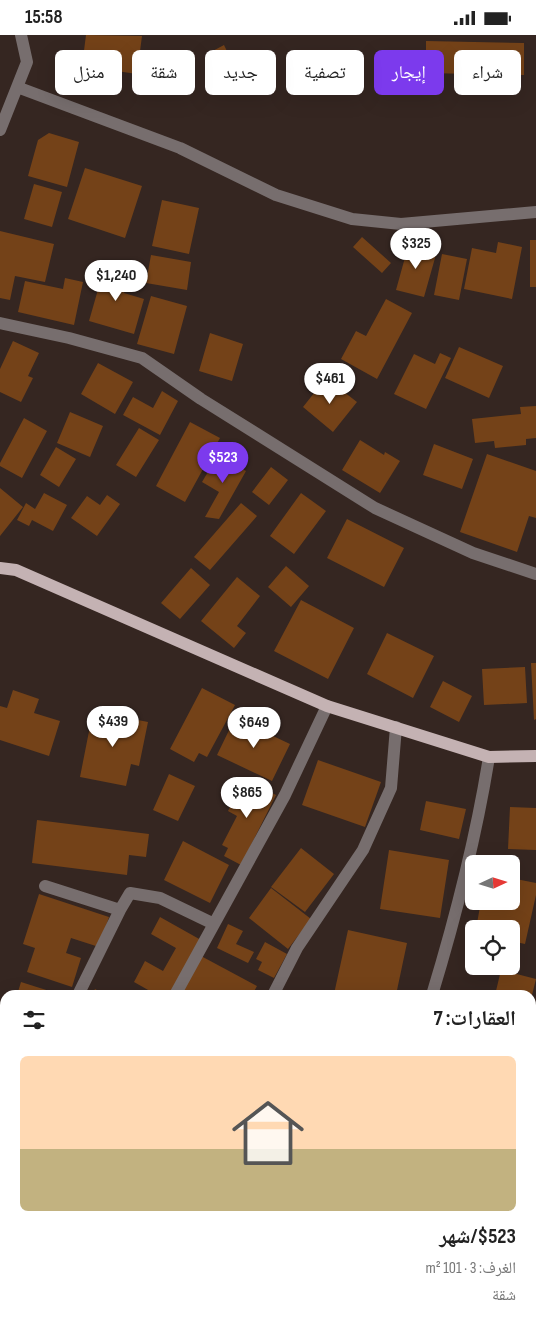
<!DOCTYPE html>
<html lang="ar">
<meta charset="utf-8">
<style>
:root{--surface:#fff;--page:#f6f6f6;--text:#222;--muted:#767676;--line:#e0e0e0;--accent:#7c3aed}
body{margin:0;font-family:"Sofia Sans Condensed","Noto Naskh Arabic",sans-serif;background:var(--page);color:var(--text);direction:rtl;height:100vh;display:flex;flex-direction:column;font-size:19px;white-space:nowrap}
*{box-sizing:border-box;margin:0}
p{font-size:16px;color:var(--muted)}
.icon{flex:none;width:28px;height:28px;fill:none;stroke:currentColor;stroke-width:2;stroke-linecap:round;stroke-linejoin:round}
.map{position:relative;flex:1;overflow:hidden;direction:ltr}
.side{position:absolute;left:0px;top:955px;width:536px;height:335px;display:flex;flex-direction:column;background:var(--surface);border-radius:15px 15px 0 0;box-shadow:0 5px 20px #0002;direction:rtl}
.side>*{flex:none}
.hud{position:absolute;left:15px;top:15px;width:506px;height:45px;direction:rtl;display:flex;gap:10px}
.needle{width:32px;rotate:86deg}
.fabs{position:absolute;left:465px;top:820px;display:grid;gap:10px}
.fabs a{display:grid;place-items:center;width:55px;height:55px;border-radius:8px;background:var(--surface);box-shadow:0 5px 20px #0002;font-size:25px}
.price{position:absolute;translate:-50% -42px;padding:0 11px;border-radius:18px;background:#fff;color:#222;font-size:16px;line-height:32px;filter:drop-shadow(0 1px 2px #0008)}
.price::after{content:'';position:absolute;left:50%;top:30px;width:15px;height:11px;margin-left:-8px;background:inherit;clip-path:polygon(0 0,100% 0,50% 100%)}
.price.on{background:var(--accent);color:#fff}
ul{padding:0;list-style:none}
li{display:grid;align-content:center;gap:10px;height:265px;padding:0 20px}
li+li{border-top:1px solid var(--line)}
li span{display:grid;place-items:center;height:155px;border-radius:8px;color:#555}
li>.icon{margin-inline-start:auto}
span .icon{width:90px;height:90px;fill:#fffc;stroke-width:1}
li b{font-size:21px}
h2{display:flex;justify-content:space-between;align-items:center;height:60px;padding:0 20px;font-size:21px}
.tag{padding:0 18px;border-radius:8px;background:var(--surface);box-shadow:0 5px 20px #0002;font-size:18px;line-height:45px}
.tag.on{background:var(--accent);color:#fff}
.status{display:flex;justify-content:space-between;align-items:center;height:35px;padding:0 25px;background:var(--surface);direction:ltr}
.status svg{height:14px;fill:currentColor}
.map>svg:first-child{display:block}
.building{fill:#744218}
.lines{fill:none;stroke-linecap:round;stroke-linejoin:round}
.minor{stroke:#776e6e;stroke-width:12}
.major{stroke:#c4b2b3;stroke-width:12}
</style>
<div class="status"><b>15:58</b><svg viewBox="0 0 49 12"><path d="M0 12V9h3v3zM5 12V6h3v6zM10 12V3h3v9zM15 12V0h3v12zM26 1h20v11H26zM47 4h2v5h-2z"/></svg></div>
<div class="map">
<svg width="536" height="1290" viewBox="0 0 536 1290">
<rect width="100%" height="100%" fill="#352621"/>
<!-- building -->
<path class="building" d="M86 0 142 1 137 39 82 31Z
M426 6 524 8V40L426 38Z
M224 10 237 37 220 46 207 19Z
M49 98 79 107 67 152 28 141 38 105Z
M85 133 142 151 125 203 68 184Z
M34 149 62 157 52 192 24 184Z
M162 165 199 173 189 219 152 211Z
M0 196 54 209 45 247 15 241 10 265 0 263Z
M362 202 391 228 382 238 353 212Z
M530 205H536V252H530Z
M498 207 522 212 512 264 464 254 472 213 496 218Z
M409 208 437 216 424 262 396 255Z
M442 219 467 224 459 265 434 260Z
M151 220 191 227 187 255 146 248Z
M105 230 130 238 124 258 144 264 134 299 89 286Z
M65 243 83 247 74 290 18 277 25 246 63 254Z
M151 261 187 271 174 319 137 309Z
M386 264 412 278 377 344 341 324 356 296 366 301Z
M210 298 243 309 232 346 199 336Z
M13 306 39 318 28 341 33 343 21 367 0 357V334Z
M459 312 503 331 489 363 445 343Z
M440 318 451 323 426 374 394 359 414 319 435 329Z
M98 328 133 347 115 379 81 359Z
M326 343 357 367 333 397 303 372Z
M162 356 178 366 160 400 123 380 133 362 153 373Z
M536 371V403L526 404V410L495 413 494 406 475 408 472 384 521 379 520 372Z
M70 377 103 391 90 422 57 408Z
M24 383 47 396 22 443 0 431V428Z
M190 387 220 403 185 467 156 451Z
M139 393 159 405 136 442 116 430Z
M360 405 384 420 385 417 400 426 380 458 342 435Z
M434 409 473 424 462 454 423 440Z
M56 412 76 424 59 452 40 440Z
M487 419 536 436V483L529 481 517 517 460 497Z
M218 420 246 436 219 484 205 482 219 457 202 447Z
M271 432 288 445 269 470 252 457Z
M0 453 23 472 0 501Z
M44 458 67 470 53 496 32 485 29 491 17 485 26 468 35 474Z
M301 458 326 476 294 519 270 501Z
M107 460 120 469 97 501 71 483 87 461 100 470Z
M241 468 257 481 210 535 194 522Z
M347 484 404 513 384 552 327 523Z
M286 531 309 551 291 572 268 552Z
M191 533 210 550 180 584 161 568Z
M237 542 260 561 237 591 246 598 234 613 201 586Z
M301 565 354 593 328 644 274 616Z
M387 598 434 621 413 663 367 639Z
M531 628H536V684L534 685Z
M525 632 527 668 484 670 482 634Z
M443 646 472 661 459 687 430 672Z
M202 653 235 670 207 722 199 718 194 727 170 714Z
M13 655 39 664 34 678 60 686 49 721 0 705V671L7 673Z
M93 676 148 687 139 731 131 729 126 751 80 742Z
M235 683 290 709 272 746 217 720Z
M318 725 381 747 365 792 302 770Z
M169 739 195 751 178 786 153 775Z
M244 744 276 760 241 830 224 821 228 813 222 810 237 781 228 776Z
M426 766 466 774 459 804 420 795Z
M510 772 536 773V815L508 814Z
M37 785 149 799 146 822 129 820 127 840 32 828Z
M183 806 229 830 210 868 164 845Z
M301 813 334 839 305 877 271 852Z
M389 815 449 825 440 883 380 874Z
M511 843 536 848V860L525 909 511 906V894H476L481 866H511Z
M271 853 311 884 288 914 249 883Z
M39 859 109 882 99 912 71 903 66 918 81 923 72 952 27 937 35 913 23 909Z
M160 882 201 905 172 960H157L134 947 145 926 163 936 176 913 151 899Z
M228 889 243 896 236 909 254 917 248 928 217 913Z
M348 895 407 908 396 960 334 959Z
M265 907 287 919 274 943 258 935 262 927 256 924Z
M201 921 257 951 252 960H180Z
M501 935 536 944 532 960H495Z
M21 947 62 960H17Z
M95 954 106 960H92Z
M0 1127 5 1128 1 1157H0Z
M531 1211H536V1251H531Z
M531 1271H536V1290H518V1285H531Z
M482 1285H510V1287L483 1290Z"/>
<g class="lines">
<!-- minor -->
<path class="minor" d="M17 52 180 113 276 160 352 184 401 189 536 177
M0 95 27 27 21 0
M0 288 69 303 142 323 201 364 375 473 473 518 536 539
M45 851 120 875 130 858 160 863 214 889 175 960
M214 889 285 760 327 671
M78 960 120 875
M273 960 297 913 363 815 391 753 396 692
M432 960C456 881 476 803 489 722
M0 991H5
M531 1095 536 1094
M531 1156 536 1158
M449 1290 450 1285"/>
<!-- major -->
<path class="major" d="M0 533 16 535 327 671 489 722 536 721"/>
</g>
</svg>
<div class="fabs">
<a><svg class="needle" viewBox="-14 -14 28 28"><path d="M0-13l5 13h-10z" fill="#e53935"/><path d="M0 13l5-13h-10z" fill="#767676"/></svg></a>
<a><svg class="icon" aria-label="locate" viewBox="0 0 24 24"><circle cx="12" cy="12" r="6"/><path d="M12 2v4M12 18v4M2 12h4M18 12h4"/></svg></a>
</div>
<b class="price" style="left:416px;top:235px">$325</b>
<b class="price" style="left:116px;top:267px">$1,240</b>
<b class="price" style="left:330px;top:370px">$461</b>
<b class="price on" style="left:223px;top:449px">$523</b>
<b class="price" style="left:113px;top:713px">$439</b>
<b class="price" style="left:254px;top:714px">$649</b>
<b class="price" style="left:247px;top:784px">$865</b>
<div class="hud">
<a class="tag">شراء</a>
<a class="tag on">إيجار</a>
<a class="tag">تصفية</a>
<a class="tag">جديد</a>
<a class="tag">شقة</a>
<a class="tag">منزل</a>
</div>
<section class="side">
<h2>العقارات: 7<svg class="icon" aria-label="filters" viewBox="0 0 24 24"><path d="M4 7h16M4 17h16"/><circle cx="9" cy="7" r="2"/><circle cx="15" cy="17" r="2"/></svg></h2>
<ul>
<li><span style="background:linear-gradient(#ffd9b3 60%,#c2b280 0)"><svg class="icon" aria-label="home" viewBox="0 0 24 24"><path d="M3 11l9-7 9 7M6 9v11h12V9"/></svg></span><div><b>$523/شهر</b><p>الغرف: 3 · 101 m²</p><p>شقة</p></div></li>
</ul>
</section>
</div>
